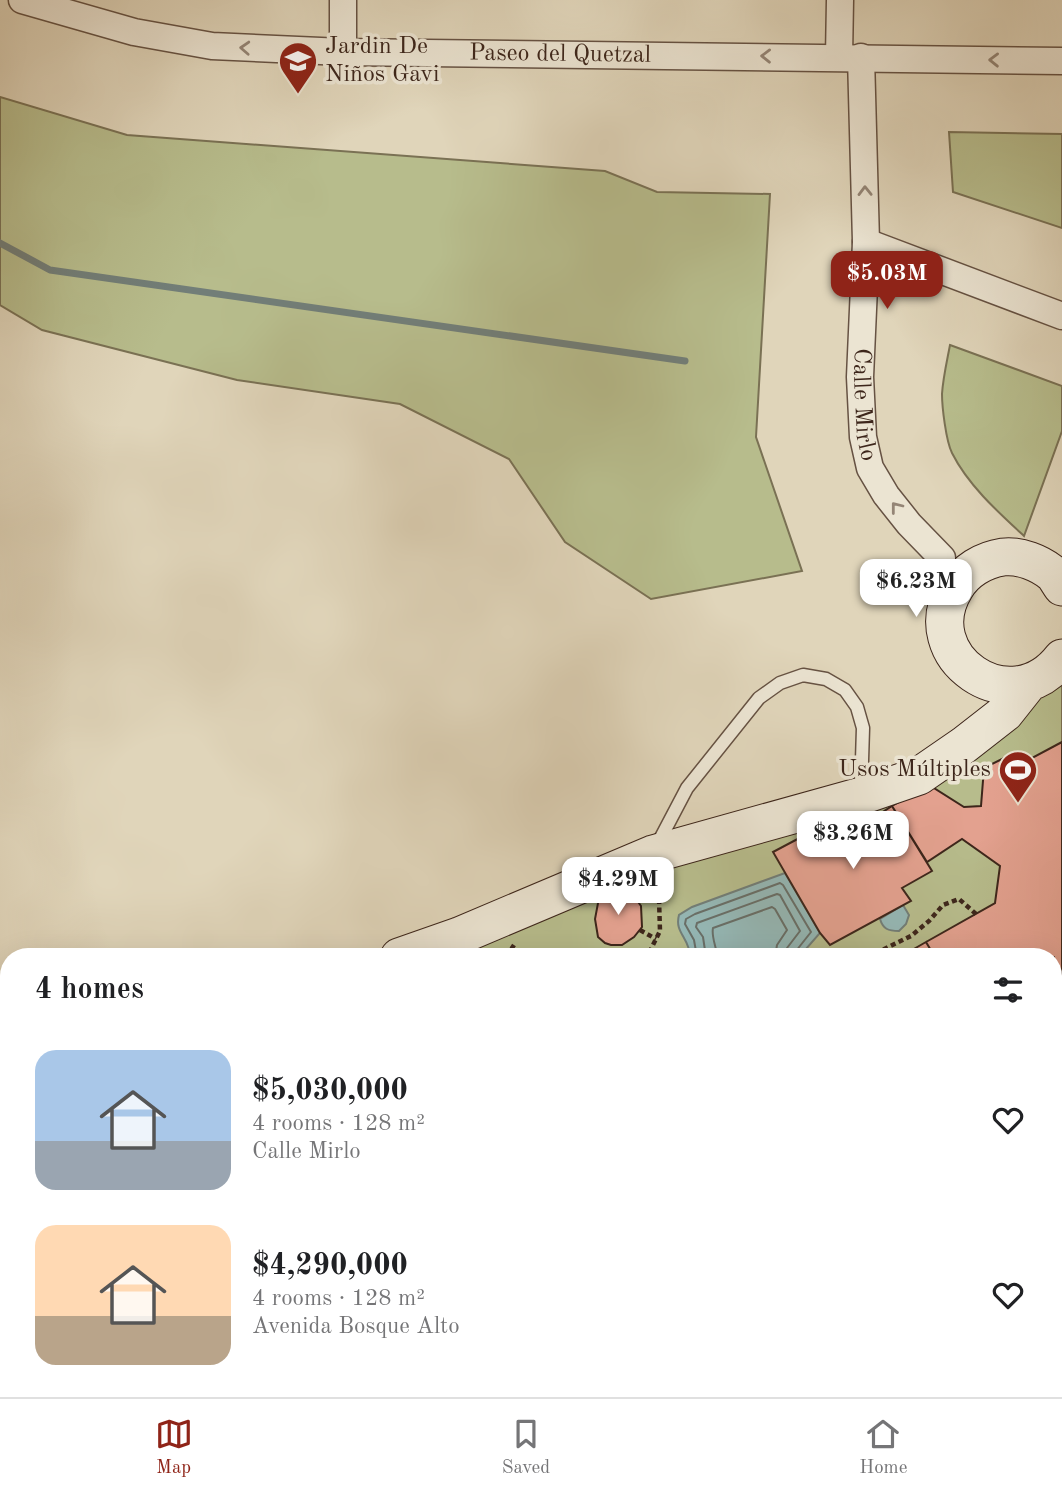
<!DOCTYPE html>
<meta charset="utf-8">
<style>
:root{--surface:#fff;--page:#f6f6f6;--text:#202124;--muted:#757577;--line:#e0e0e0;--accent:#8f2418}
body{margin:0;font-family:"Old Standard TT",serif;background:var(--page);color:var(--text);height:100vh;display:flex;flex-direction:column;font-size:26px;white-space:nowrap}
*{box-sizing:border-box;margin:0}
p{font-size:23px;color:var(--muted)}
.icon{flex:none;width:38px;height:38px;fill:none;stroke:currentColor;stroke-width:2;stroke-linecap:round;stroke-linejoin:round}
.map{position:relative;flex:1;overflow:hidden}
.drawer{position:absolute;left:0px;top:948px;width:1062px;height:450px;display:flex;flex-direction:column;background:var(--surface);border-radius:28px 28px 0 0;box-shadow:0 7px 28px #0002}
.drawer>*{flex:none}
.price{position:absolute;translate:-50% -60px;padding:0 16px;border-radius:14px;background:#fff;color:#222;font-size:23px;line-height:46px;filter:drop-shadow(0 2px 4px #0008)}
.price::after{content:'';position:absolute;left:50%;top:42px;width:21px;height:16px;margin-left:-10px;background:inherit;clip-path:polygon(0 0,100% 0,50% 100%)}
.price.current{background:var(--accent);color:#fff}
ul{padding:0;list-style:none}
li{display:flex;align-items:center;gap:21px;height:175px;padding:0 35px}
li span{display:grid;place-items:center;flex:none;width:196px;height:140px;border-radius:21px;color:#555}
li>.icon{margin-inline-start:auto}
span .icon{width:84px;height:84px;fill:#fffc;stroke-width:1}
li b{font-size:30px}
h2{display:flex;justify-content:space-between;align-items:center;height:84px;padding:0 35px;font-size:30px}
.menu{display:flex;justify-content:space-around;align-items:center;height:98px;border-top:2px solid var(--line);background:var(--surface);font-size:19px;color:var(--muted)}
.menu a{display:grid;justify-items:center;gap:4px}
.menu .current{color:var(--accent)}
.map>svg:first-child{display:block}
.green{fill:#b7bc8c;stroke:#7a7154;stroke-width:2}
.water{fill:#95b8b6;stroke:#727e78;stroke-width:2}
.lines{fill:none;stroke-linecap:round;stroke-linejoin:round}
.shore{stroke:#696f68;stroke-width:2}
.stream{stroke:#727e78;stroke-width:7}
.building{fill:#e3a18f;stroke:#3d261b;stroke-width:2}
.lane-casing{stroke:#665243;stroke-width:15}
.street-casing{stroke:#665243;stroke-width:29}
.secondary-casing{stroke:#3d261b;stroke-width:39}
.path{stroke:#3d261b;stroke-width:4.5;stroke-dasharray:5 3.5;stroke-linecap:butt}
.lane{stroke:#ebe4d2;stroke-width:12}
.street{stroke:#ebe4d2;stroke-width:26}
.secondary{stroke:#ebe4d2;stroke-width:37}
.oneway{stroke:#948576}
.labels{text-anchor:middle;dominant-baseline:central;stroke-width:7;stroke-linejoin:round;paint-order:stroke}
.poi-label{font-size:24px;fill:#3d261b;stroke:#ebe4d2;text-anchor:start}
.street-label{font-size:24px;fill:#3d261b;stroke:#ebe4d2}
</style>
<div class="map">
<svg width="1062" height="1397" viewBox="0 0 1062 1397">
<rect width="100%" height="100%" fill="#e0d5ba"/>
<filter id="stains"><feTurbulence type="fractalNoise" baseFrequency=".00286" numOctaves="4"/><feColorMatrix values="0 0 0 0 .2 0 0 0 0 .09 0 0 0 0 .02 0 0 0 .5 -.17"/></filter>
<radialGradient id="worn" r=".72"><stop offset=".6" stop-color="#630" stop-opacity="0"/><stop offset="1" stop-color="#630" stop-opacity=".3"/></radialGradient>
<!-- green -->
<path class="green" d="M0 97 127 135 605 171 657 192 770 194 756 437 802 571 651 599 565 542 509 459 400 404 237 380 42 330 0 305Z
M949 132 1062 134V228L953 192Z
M950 345 1062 386V431L1024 536C998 512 968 485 952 453 946 441 942 407 942 394 943 378 947 361 950 345Z
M1062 678V1397H649L646 1390H1054V957H473L464 933 853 803Z"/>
<!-- water -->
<path class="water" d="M785 873 820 933 799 957H690C690 938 674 933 679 915L692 907Z
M903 905 909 915 906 924 899 931C888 931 883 929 880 919Z"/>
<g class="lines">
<!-- shore -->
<path class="shore" d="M697 957 694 940 685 924 686 919 695 914 780 883 783 885 811 932 796 951 794 957
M706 957 703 937 696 927 697 923 777 894 780 895 800 931 787 948 786 957
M717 957C717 948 711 937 713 928L772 907 775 909 787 930 777 945 775 957"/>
<!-- stream -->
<path class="stream" d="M0 243 50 270 685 361"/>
</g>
<!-- building -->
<path class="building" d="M1062 742V1082L1054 1068V957H935L926 942 995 903 1000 866 962 839 927 862 892 806 929 785 964 807 981 806 984 768 1006 757 1017 766Z
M892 806 932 871 902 888 911 901 830 945 820 933 773 852 856 808 866 823Z
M616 889 627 890 634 896 641 906 642 927 634 937 622 945H611L605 943 598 937 595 919 598 903 603 894Z
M926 942 935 957H900Z
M1062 1162V1273L1054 1278V1166Z"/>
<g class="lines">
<!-- lane casing -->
<g class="lane-casing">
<path id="lane" d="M656 847 687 788 759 698 780 683 803 675 826 679 845 690 857 707 863 728 861 793
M9 1204 7 1207 4 1229 9 1260
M624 1390 632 1397
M130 1396 228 1390"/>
</g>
<!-- street casing -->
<g class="street-casing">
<g id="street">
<path id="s1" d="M22 0 134 32 212 46 343 52 1062 61"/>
<path d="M343 52V0"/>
<path d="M839 57 840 0"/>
<path id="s2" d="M861 57 866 242 860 377 863 437 870 468 886 495 909 524 942 558"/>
<path d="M866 242 1062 316"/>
</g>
</g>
<!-- secondary casing -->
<g class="secondary-casing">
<path id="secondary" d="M1062 587C1059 583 1056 577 1053 574 1040 563 1020 555 1003 557 983 560 965 571 955 588 913 656 1010 725 1062 658
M399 957 459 936 653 854 861 796 919 776 964 745 1005 713 1028 684
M0 1025 9 1024"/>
</g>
<!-- path -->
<path class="path" d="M646 888 659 899 660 931 647 957
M640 930 656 939
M514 945 512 948 515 957
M842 957 848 954 880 951 911 936 929 921 943 905 959 899 976 914
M1054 1095 1062 1106
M1054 1120 1062 1123
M1054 1287 1062 1284
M1056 1324 1062 1338
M961 1390 966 1397"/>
<!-- lane -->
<use href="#lane" class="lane"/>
<!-- street -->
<use href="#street" class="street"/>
<!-- secondary -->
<use href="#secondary" class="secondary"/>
</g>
<!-- one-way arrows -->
<defs><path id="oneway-chevron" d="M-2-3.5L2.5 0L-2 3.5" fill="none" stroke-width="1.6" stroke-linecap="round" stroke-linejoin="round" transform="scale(1.75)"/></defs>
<g class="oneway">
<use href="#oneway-chevron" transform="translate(245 48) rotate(-177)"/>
<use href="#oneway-chevron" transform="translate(766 56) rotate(-179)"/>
<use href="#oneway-chevron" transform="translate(994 60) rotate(-179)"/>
<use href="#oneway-chevron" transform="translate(865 191) rotate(-91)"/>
<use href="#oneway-chevron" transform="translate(896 507) rotate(-128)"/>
</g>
<!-- icons -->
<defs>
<g id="school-pin" transform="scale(2.0125)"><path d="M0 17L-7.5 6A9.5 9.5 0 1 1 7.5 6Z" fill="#8f2418" stroke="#ebe4d2"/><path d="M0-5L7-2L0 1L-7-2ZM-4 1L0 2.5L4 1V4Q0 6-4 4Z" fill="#fff"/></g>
<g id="stadium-pin" transform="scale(2.0125)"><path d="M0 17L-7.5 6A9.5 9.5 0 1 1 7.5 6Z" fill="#8f2418" stroke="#ebe4d2"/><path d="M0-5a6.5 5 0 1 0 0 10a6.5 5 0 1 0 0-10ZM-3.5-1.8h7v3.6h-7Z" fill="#fff"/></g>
</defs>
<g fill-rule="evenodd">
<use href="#school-pin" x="298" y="61"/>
<use href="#stadium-pin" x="1018" y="770"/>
</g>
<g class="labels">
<!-- poi labels -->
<g class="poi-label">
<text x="325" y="47">Jardin De<tspan x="325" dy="28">Niños Gavi</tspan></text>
<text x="991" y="770" text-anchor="end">Usos Múltiples</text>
</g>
<!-- street labels -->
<g class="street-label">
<text stroke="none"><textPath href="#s1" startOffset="544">Paseo del Quetzal</textPath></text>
<text stroke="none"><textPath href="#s2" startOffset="348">Calle Mirlo</textPath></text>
</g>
</g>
<rect width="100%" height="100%" filter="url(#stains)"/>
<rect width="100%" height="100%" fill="url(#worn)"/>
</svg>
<b class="price current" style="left:887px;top:311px">$5.03M</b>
<b class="price" style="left:916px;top:619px">$6.23M</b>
<b class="price" style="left:853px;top:871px">$3.26M</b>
<b class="price" style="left:618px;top:917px">$4.29M</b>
<section class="drawer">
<h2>4 homes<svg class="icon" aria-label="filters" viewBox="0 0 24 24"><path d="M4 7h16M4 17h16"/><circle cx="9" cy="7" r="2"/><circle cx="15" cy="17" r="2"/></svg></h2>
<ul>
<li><span style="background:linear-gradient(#a9c7e8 65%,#9aa5b1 0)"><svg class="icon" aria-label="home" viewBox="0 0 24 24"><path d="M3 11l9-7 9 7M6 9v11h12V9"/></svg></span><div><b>$5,030,000</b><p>4 rooms · 128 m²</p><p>Calle Mirlo</p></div><svg class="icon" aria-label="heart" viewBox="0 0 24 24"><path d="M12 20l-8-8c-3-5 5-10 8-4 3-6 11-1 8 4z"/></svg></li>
<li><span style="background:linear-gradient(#ffd9b3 65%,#b9a48a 0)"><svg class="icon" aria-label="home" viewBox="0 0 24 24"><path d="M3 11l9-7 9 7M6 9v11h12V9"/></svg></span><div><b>$4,290,000</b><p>4 rooms · 128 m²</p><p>Avenida Bosque Alto</p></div><svg class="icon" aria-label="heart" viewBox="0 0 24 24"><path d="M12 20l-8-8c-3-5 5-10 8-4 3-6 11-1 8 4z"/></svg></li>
</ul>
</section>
</div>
<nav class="menu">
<a class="current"><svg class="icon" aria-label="map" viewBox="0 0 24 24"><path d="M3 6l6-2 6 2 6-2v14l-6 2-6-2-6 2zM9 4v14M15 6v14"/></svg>Map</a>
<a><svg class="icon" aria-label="saved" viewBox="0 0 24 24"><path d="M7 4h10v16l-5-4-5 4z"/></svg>Saved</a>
<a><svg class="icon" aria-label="home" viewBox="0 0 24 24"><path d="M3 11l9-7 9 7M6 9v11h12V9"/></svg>Home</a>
</nav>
